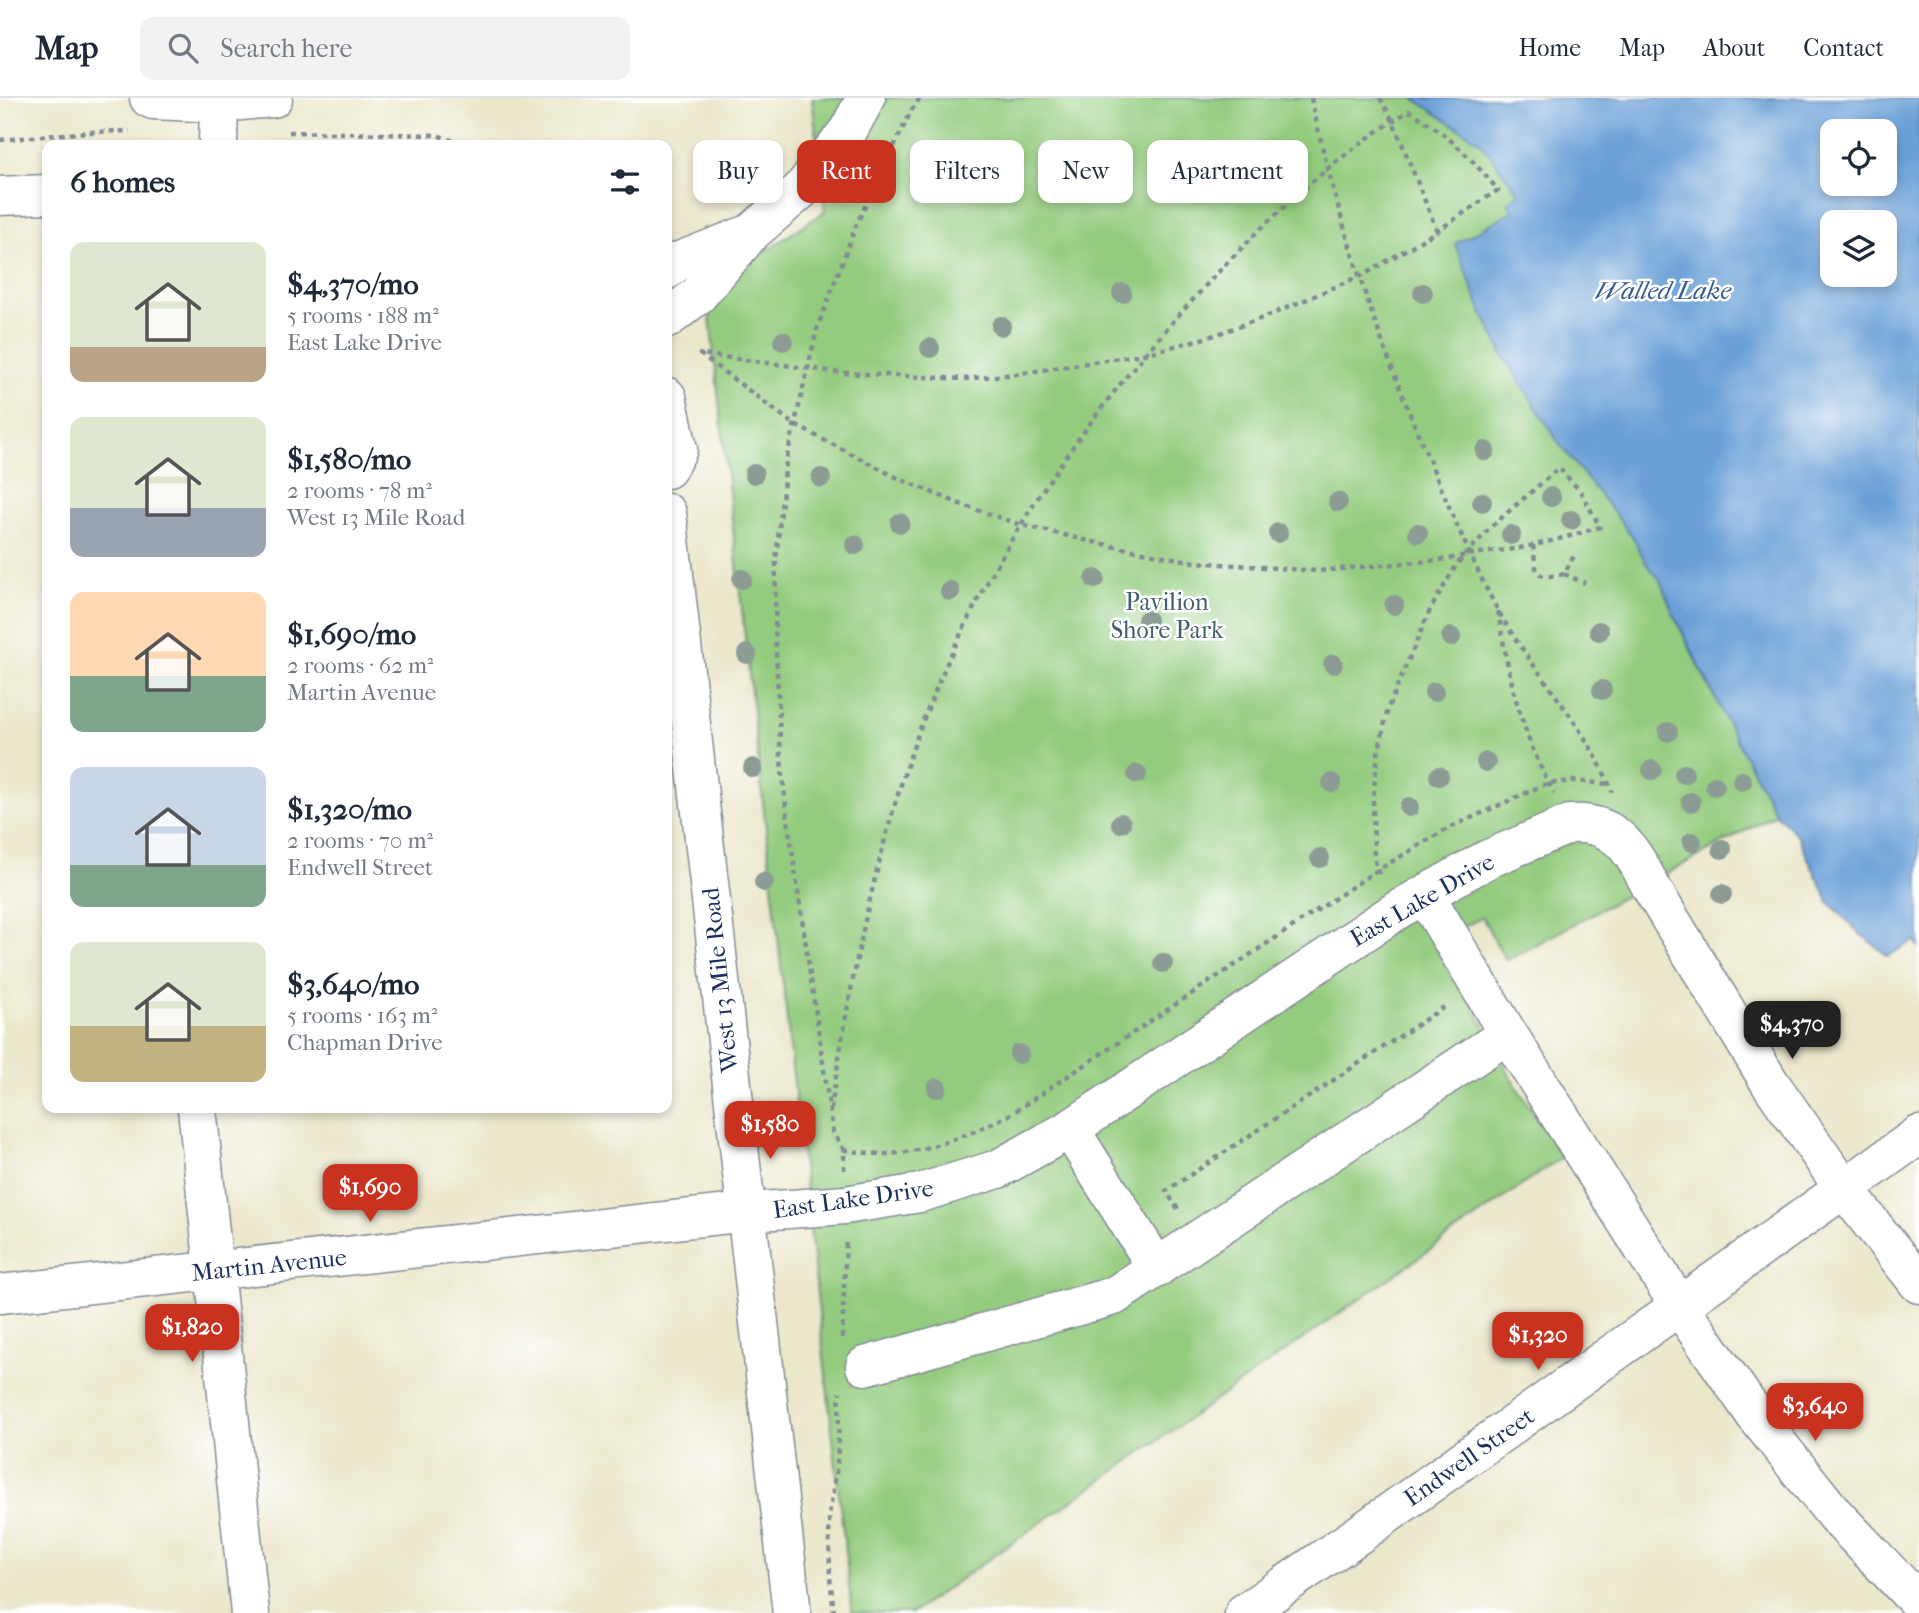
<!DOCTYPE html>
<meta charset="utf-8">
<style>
:root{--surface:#fff;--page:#f2f2f3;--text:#1f2937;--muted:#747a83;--line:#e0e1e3;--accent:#c8321e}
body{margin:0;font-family:"IM FELL French Canon",serif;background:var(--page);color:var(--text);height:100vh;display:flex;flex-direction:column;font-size:26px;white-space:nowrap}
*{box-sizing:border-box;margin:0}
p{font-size:23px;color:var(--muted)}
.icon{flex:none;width:38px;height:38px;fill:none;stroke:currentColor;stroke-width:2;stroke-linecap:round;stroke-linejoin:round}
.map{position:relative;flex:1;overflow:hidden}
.details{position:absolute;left:42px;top:42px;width:630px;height:973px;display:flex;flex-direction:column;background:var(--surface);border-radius:14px;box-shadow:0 4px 10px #0003}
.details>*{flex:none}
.guide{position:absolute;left:693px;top:42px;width:665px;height:63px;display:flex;gap:14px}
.fabs{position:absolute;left:1820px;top:21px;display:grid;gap:14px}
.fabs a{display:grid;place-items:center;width:77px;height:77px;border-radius:14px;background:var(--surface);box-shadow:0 4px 10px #0003;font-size:35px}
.price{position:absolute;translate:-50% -60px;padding:0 16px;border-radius:14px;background:var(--accent);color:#fff;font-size:23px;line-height:46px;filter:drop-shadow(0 2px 4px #0008)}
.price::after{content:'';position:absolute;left:50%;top:42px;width:21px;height:16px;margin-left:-10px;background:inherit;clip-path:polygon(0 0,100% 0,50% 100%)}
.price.current{background:#222;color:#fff}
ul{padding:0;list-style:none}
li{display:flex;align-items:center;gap:21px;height:175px;padding:0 28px}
li span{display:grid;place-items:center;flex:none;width:196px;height:140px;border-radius:14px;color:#555}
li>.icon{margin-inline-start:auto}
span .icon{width:84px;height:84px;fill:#fffc;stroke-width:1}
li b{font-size:30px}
h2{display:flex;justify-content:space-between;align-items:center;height:84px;padding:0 28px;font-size:30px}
.chip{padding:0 24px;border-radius:14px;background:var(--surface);box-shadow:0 4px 10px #0003;font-size:24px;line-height:63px}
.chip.current{background:var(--accent);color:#fff}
header{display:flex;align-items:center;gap:42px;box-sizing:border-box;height:98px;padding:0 35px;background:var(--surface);border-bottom:2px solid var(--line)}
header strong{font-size:33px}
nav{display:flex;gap:38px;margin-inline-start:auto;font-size:24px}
.search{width:490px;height:63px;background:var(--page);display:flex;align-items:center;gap:18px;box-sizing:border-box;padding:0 24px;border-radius:14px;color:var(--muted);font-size:26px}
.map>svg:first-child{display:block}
.green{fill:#94cc7f;stroke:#587e6e;stroke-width:2}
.water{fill:#6aa0d7;stroke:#42689a;stroke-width:2;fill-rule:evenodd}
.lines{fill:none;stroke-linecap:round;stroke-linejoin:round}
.minor-casing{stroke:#838b94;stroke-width:41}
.path{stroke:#838b94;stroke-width:4.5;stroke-dasharray:5 5;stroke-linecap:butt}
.minor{stroke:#fff;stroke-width:38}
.tree{fill:#8c9c95}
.labels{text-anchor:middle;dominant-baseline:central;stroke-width:5;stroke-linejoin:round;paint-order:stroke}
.park-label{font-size:24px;fill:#3f5e68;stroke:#fff}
.street-label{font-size:24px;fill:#1b2f5e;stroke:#fff}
.water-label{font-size:26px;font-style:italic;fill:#3b5c8e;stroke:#fff}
</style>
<header>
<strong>Map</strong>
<div class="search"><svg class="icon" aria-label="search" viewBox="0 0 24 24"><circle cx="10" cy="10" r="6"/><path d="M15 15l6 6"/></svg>Search here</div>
<nav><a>Home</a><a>Map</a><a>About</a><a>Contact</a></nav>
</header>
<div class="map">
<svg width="1919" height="1515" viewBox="0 0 1919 1515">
<rect width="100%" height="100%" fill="#fff"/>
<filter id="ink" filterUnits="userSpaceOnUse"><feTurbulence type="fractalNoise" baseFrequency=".0143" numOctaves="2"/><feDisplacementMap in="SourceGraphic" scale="14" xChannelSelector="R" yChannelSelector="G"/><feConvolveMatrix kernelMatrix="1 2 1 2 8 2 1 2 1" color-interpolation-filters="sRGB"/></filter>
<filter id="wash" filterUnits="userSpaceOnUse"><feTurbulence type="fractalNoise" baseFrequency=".00686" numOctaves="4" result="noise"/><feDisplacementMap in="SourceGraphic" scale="28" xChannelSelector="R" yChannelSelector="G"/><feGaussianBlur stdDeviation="1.57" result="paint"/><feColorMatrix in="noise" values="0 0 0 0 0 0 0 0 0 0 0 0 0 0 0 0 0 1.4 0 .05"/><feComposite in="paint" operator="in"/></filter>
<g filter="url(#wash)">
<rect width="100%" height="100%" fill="#ebe7cb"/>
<!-- green -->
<path class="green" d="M812 0H1413L1480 44 1519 95 1482 214 1505 260 1559 345 1633 439 1647 467 1659 479 1673 515 1697 566 1776 716 1506 863 1482 819 1439 842 1510 978 1562 1059 912 1515H852L707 193 825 113Z"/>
<!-- water -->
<path class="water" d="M1413 0H1919V849L1914 843 1888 858 1858 834 1829 804 1797 737 1776 716 1731 632 1673 515 1659 480 1647 467 1633 439 1559 345 1505 260 1482 214 1455 146 1513 113 1508 105 1519 95 1480 44ZM1832 33H1885V86H1832ZM1832 124H1885V177H1832Z"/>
</g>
<g filter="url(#ink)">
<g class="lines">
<!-- minor casing -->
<g class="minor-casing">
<path id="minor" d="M149 0 153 2 219 5 273 0
M218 47 219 5
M0 98 47 96
M667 172 677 164 746 137
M667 221 698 197 751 135 801 92 848 33 866 0
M667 299 678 351 667 371
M667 415 792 1515
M1425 797 1508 936 1680 1209 1755 1317 1835 1417 1919 1505
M197 1010 250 1515
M1070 1031 1157 1170
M0 1196 747 1114 845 1107 920 1095 998 1071 1070 1031 1399 811 1486 762 1570 726C1617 722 1633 754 1652 791L1770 985 1845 1092 1919 1186
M865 1268 1114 1198 1508 936
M1244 1515 1361 1435 1919 1037"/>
</g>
<!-- path -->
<path class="path" d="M1311 0C1339 130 1381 250 1433 371 1453 418 1473 466 1497 511 1531 572 1588 629 1612 694
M1380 0 1393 23 1437 133
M289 34 437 37 465 47
M0 42 88 34 130 33
M1533 447C1537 474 1532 483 1564 476L1574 458
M1564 476 1585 485
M1498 513C1509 580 1520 634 1554 695
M831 1011C849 891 872 771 911 656 969 488 1070 336 1189 206 1254 134 1325 64 1409 13 1445 33 1471 60 1498 92L1437 133 1367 175 1268 218 1209 239 1144 256 1017 276 964 281 844 275 700 256 795 327 900 381 960 406 1021 427 1107 447 1194 464 1318 473 1449 461C1470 455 1492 454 1514 451 1543 446 1571 438 1600 429L1581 394 1559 370 1493 427 1457 466 1430 512 1388 610 1378 656 1373 700 1374 760 1380 779
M844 1052C858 1054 873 1056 887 1056 929 1054 974 1035 1011 1016L1376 773 1449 730 1548 685 1576 683 1608 686
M844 1072V1052L833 1034 787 717 781 661 775 533 776 461 786 363 817 231 857 125 911 13 920 0
M1178 1111 1166 1093 1447 907
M842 1240 846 1143
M834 1515 830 1479 829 1417 837 1368 840 1294"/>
<!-- minor -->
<use href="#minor" class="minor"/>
</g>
<!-- trees -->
<g class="tree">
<circle cx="1122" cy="195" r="10"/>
<circle cx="1423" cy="195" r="10"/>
<circle cx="1001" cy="228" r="10"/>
<circle cx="783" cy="243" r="10"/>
<circle cx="930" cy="250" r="10"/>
<circle cx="1485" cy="353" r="10"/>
<circle cx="754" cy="376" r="10"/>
<circle cx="821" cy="380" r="10"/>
<circle cx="1551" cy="399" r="10"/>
<circle cx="1338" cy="404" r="10"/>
<circle cx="1482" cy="404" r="10"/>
<circle cx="1571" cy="422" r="10"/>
<circle cx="900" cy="425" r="10"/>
<circle cx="1278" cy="435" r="10"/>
<circle cx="1418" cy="435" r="10"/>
<circle cx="1511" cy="437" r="10"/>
<circle cx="855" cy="447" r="10"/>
<circle cx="742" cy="481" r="10"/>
<circle cx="1095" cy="481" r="10"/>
<circle cx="950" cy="493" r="10"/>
<circle cx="1394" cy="507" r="10"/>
<circle cx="1147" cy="522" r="10"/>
<circle cx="1599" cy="533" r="10"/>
<circle cx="1451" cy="539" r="10"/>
<circle cx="747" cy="556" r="10"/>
<circle cx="1333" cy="566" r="10"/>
<circle cx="1602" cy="592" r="10"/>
<circle cx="1434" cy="594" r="10"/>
<circle cx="1668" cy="634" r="10"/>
<circle cx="1486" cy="664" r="10"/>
<circle cx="753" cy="670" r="10"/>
<circle cx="1652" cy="672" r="10"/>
<circle cx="1137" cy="676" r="10"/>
<circle cx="1684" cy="676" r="10"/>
<circle cx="1439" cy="678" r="10"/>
<circle cx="1742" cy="683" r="10"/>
<circle cx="1332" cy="685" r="10"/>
<circle cx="1715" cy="688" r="10"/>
<circle cx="1691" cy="704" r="10"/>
<circle cx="1409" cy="709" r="10"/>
<circle cx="1121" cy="725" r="10"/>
<circle cx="1692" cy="744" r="10"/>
<circle cx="1722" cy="751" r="10"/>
<circle cx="1320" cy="760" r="10"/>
<circle cx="764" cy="784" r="10"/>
<circle cx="1722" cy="796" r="10"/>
<circle cx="1163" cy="865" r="10"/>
<circle cx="1019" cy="956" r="10"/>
<circle cx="937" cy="990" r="10"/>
</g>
</g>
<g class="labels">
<!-- park labels -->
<g class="park-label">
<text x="1167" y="504">Pavilion<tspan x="1167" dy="28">Shore Park</tspan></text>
</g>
<!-- street labels -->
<g class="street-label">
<text transform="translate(1422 802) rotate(-30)">East Lake Drive</text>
<text transform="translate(720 882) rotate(-96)">West 13 Mile Road</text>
<text transform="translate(853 1101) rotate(-8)">East Lake Drive</text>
<text transform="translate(269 1167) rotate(-6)">Martin Avenue</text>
<text transform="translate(1469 1359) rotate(-35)">Endwell Street</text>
</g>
<!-- water labels -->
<g class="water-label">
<text x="1663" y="192">Walled Lake</text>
</g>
</g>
</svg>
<div class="fabs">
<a><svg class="icon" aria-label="locate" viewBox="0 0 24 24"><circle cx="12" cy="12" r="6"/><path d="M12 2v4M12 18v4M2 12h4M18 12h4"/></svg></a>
<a><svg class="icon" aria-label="layers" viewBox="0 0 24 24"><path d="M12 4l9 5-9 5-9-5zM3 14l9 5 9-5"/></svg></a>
</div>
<b class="price current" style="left:1792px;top:963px">$4,370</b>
<b class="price" style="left:770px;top:1063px">$1,580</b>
<b class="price" style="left:370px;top:1126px">$1,690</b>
<b class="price" style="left:192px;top:1266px">$1,820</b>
<b class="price" style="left:1538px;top:1274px">$1,320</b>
<b class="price" style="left:1815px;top:1345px">$3,640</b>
<div class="guide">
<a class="chip">Buy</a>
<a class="chip current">Rent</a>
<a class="chip">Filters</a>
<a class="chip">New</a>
<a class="chip">Apartment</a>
</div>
<section class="details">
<h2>6 homes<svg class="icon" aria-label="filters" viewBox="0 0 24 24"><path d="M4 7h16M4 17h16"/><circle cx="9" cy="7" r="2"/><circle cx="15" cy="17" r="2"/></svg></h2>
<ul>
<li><span style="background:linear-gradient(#dfe7d0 75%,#b9a48a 0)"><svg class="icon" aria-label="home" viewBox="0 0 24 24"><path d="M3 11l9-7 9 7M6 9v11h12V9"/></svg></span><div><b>$4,370/mo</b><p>5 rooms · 188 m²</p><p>East Lake Drive</p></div></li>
<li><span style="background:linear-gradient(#dfe7d0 65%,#9aa5b1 0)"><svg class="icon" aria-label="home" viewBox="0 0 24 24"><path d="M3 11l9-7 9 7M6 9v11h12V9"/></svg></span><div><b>$1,580/mo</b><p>2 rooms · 78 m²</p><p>West 13 Mile Road</p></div></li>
<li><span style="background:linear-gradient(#ffd9b3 60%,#7fa58c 0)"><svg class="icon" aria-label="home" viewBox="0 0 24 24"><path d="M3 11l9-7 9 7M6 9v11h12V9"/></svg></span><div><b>$1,690/mo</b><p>2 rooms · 62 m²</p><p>Martin Avenue</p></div></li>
<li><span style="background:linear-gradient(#c9d6e8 70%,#7fa58c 0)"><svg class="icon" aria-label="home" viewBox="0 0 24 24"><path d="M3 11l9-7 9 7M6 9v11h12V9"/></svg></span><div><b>$1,320/mo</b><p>2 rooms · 70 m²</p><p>Endwell Street</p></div></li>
<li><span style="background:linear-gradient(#dfe7d0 60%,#c2b280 0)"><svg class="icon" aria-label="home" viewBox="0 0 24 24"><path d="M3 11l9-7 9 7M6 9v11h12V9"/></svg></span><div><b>$3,640/mo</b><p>5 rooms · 163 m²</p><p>Chapman Drive</p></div></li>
</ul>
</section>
</div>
